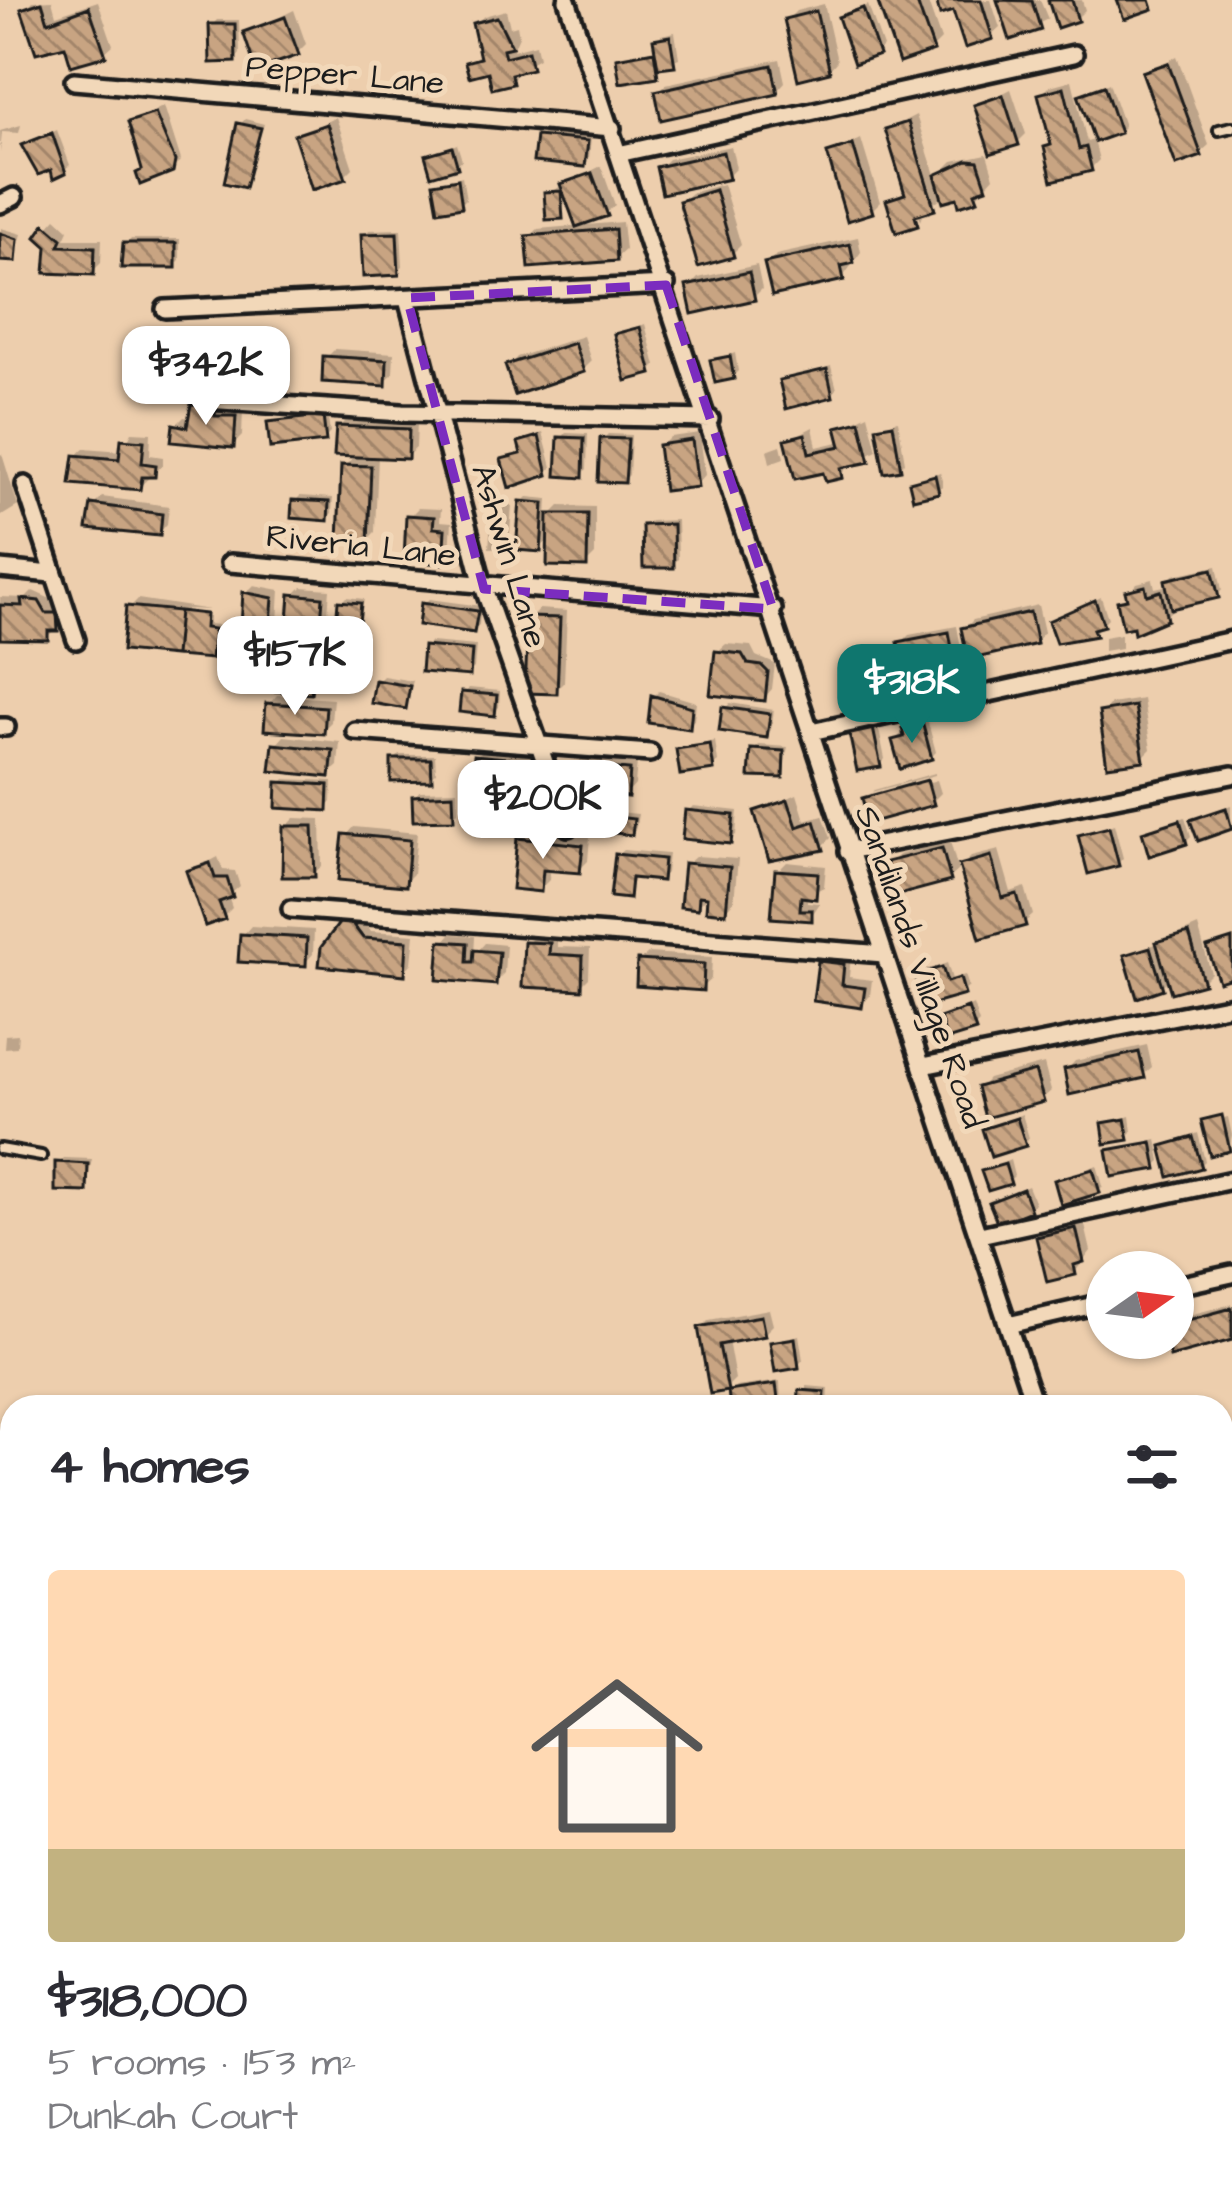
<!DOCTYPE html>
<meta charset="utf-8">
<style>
:root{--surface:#fff;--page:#f7f7f7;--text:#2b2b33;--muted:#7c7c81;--line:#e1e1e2;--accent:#0f766e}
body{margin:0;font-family:"Architects Daughter",sans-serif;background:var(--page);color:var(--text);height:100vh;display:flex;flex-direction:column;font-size:45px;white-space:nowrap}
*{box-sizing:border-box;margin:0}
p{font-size:39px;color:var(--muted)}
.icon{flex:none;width:66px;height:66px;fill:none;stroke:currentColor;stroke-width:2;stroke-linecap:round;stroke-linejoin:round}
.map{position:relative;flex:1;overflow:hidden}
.drawer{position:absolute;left:0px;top:1395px;width:1233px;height:807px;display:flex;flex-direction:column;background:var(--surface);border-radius:36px 36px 0 0;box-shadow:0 3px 9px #0004}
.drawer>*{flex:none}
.needle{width:78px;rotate:76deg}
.controls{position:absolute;left:1086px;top:1251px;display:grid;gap:24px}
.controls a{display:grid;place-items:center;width:108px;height:108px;border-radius:50%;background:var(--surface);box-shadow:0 3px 9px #0004;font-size:60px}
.price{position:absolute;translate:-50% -102px;padding:0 27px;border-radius:24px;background:#fff;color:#222;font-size:39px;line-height:78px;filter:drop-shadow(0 3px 6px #0008)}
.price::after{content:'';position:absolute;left:50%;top:72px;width:36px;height:27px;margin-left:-18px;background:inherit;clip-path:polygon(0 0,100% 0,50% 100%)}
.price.selected{background:var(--accent);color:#fff}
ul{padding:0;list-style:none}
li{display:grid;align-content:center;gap:24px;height:636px;padding:0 48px}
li+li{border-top:3px solid var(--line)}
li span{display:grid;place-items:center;height:372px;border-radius:12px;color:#555}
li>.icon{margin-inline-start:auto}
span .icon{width:216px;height:216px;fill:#fffc;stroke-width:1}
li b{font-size:51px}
h2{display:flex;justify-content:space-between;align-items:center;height:144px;padding:0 48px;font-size:51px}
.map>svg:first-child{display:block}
.built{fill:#debe9d}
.shadow{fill:#0003}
.building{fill:url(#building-back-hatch);stroke:#1c1c1c;stroke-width:3}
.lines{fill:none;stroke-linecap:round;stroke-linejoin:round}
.lane-casing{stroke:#1c1c1c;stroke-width:16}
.street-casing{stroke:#1c1c1c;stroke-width:24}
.secondary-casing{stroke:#1c1c1c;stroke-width:30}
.lane{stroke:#f2d8b9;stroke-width:8}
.street{stroke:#f2d8b9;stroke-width:15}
.secondary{stroke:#f2d8b9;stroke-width:21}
.marked{fill:none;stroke:#7b2cbf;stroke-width:9;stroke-dasharray:24 15;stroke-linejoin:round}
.labels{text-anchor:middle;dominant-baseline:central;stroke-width:10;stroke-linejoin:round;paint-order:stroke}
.street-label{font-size:33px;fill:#1c1c1c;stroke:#f2d8b9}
</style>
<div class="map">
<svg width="1232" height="2200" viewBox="0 0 1232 2200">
<defs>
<pattern id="building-back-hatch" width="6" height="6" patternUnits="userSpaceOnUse" patternTransform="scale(3)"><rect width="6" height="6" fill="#c8a482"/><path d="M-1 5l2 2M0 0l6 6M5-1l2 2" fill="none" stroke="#a2856a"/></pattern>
</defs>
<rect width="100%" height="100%" fill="#edcead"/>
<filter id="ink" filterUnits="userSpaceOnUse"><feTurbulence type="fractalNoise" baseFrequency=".00833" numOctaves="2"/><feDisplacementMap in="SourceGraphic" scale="24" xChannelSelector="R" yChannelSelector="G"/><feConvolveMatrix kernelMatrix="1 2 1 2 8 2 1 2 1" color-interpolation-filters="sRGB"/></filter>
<g filter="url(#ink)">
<!-- built -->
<path class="built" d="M1232 1577V2200H464V2190H1221V1579Z"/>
<!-- shadow -->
<path class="shadow" d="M52 0 56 15 98 1 113 45 104 53 67 42 24 10 33 1Z
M880 0H927L941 40 932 49Z
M939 0H991L1000 28 991 36Z
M1000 0H1040L1048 19 1012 36Z
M1051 0H1082L1085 10 1077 18Z
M824 4 837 61 829 70 787 20 796 11Z
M868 5 883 47 878 52 841 18Z
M294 10 306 44 297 53 247 33Z
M506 10 510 27 517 25 519 36 513 50 536 44 539 58 519 69 512 81 468 63 482 53 475 24 484 16Z
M217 20H239L240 54 235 60 212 25Z
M675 32 679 58 661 65 657 74 619 59 657 48 661 35Z
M1177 56 1209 145 1200 153 1146 73Z
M780 59 785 82 777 91 658 92 666 84Z
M1072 80 1087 142 1094 140 1099 160 1090 169 1047 148 1053 142 1042 94 1050 86Z
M1109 83 1124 126 1119 131 1082 96Z
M1011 89 1026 134 1018 142 978 106Z
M164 106 181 160 172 169 145 168 132 123Z
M916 115 936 178 953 161 987 154 994 177 976 197 961 202 958 195 944 196 924 210 920 221 913 201 908 203 918 223 898 229 890 201 907 190 888 129Z
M336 117 353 168 344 177 297 136Z
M245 119 264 124 244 184 240 125Z
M21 125 19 133 2 132 0 153V131Z
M57 130 70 165 64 170 25 146Z
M544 132 591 137 589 159 584 164 539 137Z
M861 139 880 202 871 211 831 154Z
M457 144 462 160 456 165 428 156Z
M731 146 736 168 727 177 659 168 668 159Z
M601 166 615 205 606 213 566 196 562 216 548 193Z
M462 176 466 199 461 204 437 184Z
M723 184 741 245 732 254 682 201 691 193Z
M56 218 69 230 65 239H102L101 263 92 272 40 236Z
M622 222 625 250 616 258 529 237 538 229Z
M1 228 22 234 15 259 0 258Z
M401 229 403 267 397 272 364 236 369 230Z
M858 237 861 252 843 277 768 264 776 255Z
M131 239H180V260L175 265 126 245Z
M757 265 762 289 754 297 689 287 698 278Z
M645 324 656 366 651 371 617 335Z
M583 336 591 361 582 370 509 366 517 357Z
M156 340 227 342V362L219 371 148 349Z
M335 349 394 353 393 374 384 382 326 358Z
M735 353 738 371 733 376 714 361Z
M831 366 837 389 832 395 782 381Z
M203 397 243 409 242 436 233 445 176 425 184 417 192 418Z
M327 412 330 433 324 439 270 423Z
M868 414 877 450 850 463 842 475 788 440 813 427 817 447 843 441 839 428Z
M347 419 417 422 416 448 407 456 378 455 375 532 366 541 344 467 356 454 339 427Z
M898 420 905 462 900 467 879 428Z
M132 432 151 433 150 455 163 457V465L139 487 76 456 85 448 122 451Z
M543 433 552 467 547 473 504 460 524 451 527 438Z
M566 433 588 434 587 469 581 475 561 438Z
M700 433 705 475 697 484 661 446 670 437Z
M608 434 631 435 629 475 624 480 603 439Z
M781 445 784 458 770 463 767 450Z
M2 454 18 506 0 517V455Z
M940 472 943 485 938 490 912 483Z
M300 496 333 498 332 513 327 518 295 501Z
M102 497 169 506 167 524 159 533 94 505Z
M528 497 548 499 547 519 560 506 595 507V555L586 564 551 538 540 548 522 502Z
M512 505 509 547 489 548 492 506Z
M418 508 441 509 440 521 452 522 450 552 442 561 409 517Z
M677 520 678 559 673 565 645 526 650 521Z
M1217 566 1222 590 1217 596 1174 608 1165 617 1120 602 1137 583 1153 579 1155 588 1169 585 1173 575Z
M254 585 280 590 277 638 283 639 282 653 274 662 245 594Z
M302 587 330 589 326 639 318 647 293 596Z
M33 591 64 605 65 620 47 637 0 636V597L26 598Z
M346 597 364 599 355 648 341 602Z
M1101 597 1108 618 1094 633 1052 622Z
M138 599 210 610 186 609V615L209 617V624L218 625 215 651 210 656 129 608Z
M429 599 481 606 479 625 473 630 424 604Z
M1038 605 1044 632 1036 641 964 629 973 620Z
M539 609 567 611 564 682 555 691 531 618Z
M957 626 962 653 954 661 901 643 909 635Z
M1121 634V648L1104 651V637Z
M431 642 476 646 474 668 469 673 426 647Z
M726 644 751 646 756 656 775 664 772 689 764 698 717 652Z
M271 667 317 670 315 686 310 691 265 672Z
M383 676 413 681 405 706 378 681Z
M469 688 500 691 499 707 494 712 464 693Z
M659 691 696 702 694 720 688 725 654 696Z
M277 695 333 699 331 722 322 731 269 704Z
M1143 699 1151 749 1142 758 1102 713 1111 704Z
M730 703 774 710 771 730 766 735 725 709Z
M927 719 936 752 931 757 895 741 910 724Z
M877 720 885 759 880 764 857 724Z
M284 736 340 742 338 766 329 774 276 745Z
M715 741 718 762 712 767 680 750Z
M759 745 788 747 782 775 753 751Z
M482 751 531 756 529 780 523 785 476 756Z
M399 755H435L436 773 430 778 394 761Z
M583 757 637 763 635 785 627 794 575 766Z
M935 773V775L872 792 874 790Z
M285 779 333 781 332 802 327 808 280 784Z
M937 780 941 793 932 802 865 799 871 793V798Z
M457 790 458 811 452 817 415 797 420 791Z
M490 791 534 795 532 824H538L544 796 542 820 531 831 590 837 588 861 579 870 550 867 549 880 540 889 520 839 531 829 481 800Z
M797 794 805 820 823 815 831 838 822 847 757 812Z
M1231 805V826L1194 821 1199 816Z
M693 806 738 811 736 835 730 840 688 811Z
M598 810 638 814 636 827 631 832 593 815Z
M1185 817 1191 836 1186 841 1145 833Z
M295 818 321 819 322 866 313 874 286 827Z
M1114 824 1123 858 1118 863 1081 836Z
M354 827 417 833 413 874 404 883 346 836Z
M950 841 958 870 949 878 890 863 898 855Z
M623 850 668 854 666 873 661 878 635 875 628 896 617 855Z
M999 850 1011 892 1025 887 1033 915 1024 923 962 866 971 857Z
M696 856 738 859 734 901 725 910 711 893 697 906 687 864Z
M218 857 223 870 235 871 240 886 228 896 232 908 223 917 190 872Z
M787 862 826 866 824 887 807 895V902L820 903 810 918 775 915 778 871Z
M351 914H360L371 931 415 934 412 963 404 972 342 924Z
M251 926 314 930 313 954 305 963 243 935Z
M1198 926 1211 973 1203 981 1170 978 1161 987 1127 956Z
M451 934 475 936 474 955 485 943 506 945 504 973 495 982 440 977 443 943Z
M536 935 557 936V947L590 948 589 978 581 986 527 943Z
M649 953 712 957 711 979 702 987 640 961Z
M829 954 851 956 849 977 872 980 870 996 861 1005 816 999 821 962Z
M947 963 952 979 965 975 969 987 963 992 917 975Z
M973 1005 979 1023 974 1028 944 1019Z
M18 1034 17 1047 4 1048 5 1035Z
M1147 1045 1152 1067 1143 1075 1067 1070 1075 1061Z
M1044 1064 1051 1091 1042 1099 980 1088 988 1079Z
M1022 1114 1029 1138 1024 1143 985 1130Z
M1130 1116 1132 1132 1127 1137 1105 1124Z
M1228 1117 1232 1135 1229 1148 1206 1122Z
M1198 1133 1205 1161 1200 1166 1164 1147Z
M1157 1139 1161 1161 1155 1166 1110 1151Z
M64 1158 92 1159 86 1189 58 1164Z
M1010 1160 1014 1176 1009 1181 985 1172Z
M1097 1165 1103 1186 1098 1191 1058 1181Z
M1028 1186 1035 1203 1029 1208 993 1203Z
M1084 1221 1091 1251 1075 1272 1039 1238 1048 1230Z
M1232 1304V1337L1172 1353 1168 1338H1173V1319Z
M769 1309 773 1325 764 1334 728 1340 735 1379 726 1388 701 1328 709 1320Z
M799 1335 803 1360 798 1365 773 1343Z
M780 1381 781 1407H733L731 1392 736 1387Z
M807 1386 829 1388 828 1407H801Z
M1012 1402 1013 1407H967L968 1406Z
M1232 1489V1504L1221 1506V1491Z
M510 2190H564L579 2197 508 2200Z
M762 2190H794L789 2196Z
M808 2190H832L834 2191 832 2200H806Z
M869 2190H923L938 2198 866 2200Z
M1045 2190H1082L1081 2200H1042Z
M1019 2192 1027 2195 1025 2200H1011Z"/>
<!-- building -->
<path class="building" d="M877 0H916L934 51 899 63Z
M936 0H981L993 39 965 48 953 11 940 15Z
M997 0 1032 1 1041 30 1010 40Z
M1048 0H1072L1078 21 1057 28Z
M1117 0H1150L1153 9 1124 19Z
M42 2 48 22 89 7 106 56 71 66 65 46 36 53 21 9Z
M863 8 879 55 854 64 838 17Z
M816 11 830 72 798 80 784 19Z
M285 17 299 55 256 70 243 32Z
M497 17 512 47 503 49 505 57 528 51 532 69 511 74 513 84 492 89 488 72 469 77 465 62 480 58 472 23Z
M209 24H235L236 62 210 63Z
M670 36 675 66 658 68 653 39Z
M654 51 658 77 620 83 616 58Z
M1168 63 1202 156 1176 165 1142 72Z
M772 65 778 94 661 120 655 91Z
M1104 86 1120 133 1095 142 1078 95Z
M1064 87 1079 149 1086 147 1092 171 1052 181 1044 147 1051 145 1038 94Z
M1003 95 1019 145 990 154 974 105Z
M155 113 175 161 173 172 140 185 136 173 142 170 128 122Z
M908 122 935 210 915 216 918 226 896 233 886 200 905 194 885 129Z
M237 123 261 128 245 188 224 183Z
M327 124 346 179 312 190 294 135Z
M52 133 66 173 53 179 51 170 38 175 21 145Z
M536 136 588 141 585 167 533 162Z
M853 145 873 213 847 221 827 153Z
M452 147 458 168 431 176 425 155Z
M723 152 729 179 662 194 656 167Z
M968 160 978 161 987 188 975 192 978 200 959 206 957 198 943 202 935 175Z
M592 173 608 216 576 227 560 184Z
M458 179 462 207 438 211 433 183Z
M715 190 734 257 698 267 679 201Z
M561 191 563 219 546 220 544 192Z
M45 224 62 239 59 246 95 247 94 275 45 273 47 247 36 237Z
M615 229 617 261 529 268 526 236Z
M0 233 18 239 16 262 0 261Z
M397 233 399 275 363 277 361 234Z
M123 243H176V268H121Z
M850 244 854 263 841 266 844 280 772 296 764 263Z
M749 272 755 300 692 314 686 286Z
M640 327 652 374 626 381 614 334Z
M574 343 584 372 515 395 505 365Z
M145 348 220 349V374L147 373Z
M323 356 387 360 386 386 322 382Z
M730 356 734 379 715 383 710 360Z
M827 369 833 397 786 409 779 380Z
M191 404 216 406 215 416H236L234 448 171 442 173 424 187 427Z
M323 416 326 442 270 448 267 422Z
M860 421 870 462 841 468 843 478 826 482 823 473 795 479 785 439 805 434 809 453 841 446 836 427Z
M893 424 901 470 884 473 876 427Z
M336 426 409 429 408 459 334 456Z
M539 436 548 475 509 488 501 459 521 454 518 442Z
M558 437 584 438 583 478 556 476Z
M600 438 628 439 625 483 598 482Z
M121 439 144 441 142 463 156 465 155 477H142L140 490 70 484 74 455 119 459Z
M692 440 698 487 664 491 658 445Z
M341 465 371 466 368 544 338 542Z
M935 475 939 493 913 499 909 482Z
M292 500 329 502 328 521 291 518Z
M520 501 544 503 541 552 516 550Z
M91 504 162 514 160 536 87 529Z
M548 514H588L587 567 547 566Z
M406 515 434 517 433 528 445 529 443 564 404 561Z
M673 524 674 568H643L642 525Z
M1212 569 1219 598 1171 609 1165 580Z
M1145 586 1147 595 1161 591 1167 620 1134 634 1133 627 1123 629 1117 601 1127 599 1125 591Z
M243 592 273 598 269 646 276 647 275 665 239 661Z
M290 594 323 597 319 650 286 647Z
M21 599 39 601 46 613H57L58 631H48V640L0 639V605L22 606Z
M1095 600 1104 626 1093 629 1096 636 1056 643 1048 621Z
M338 601 361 603 356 651 334 649Z
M421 603 478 611 474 633 418 625Z
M126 606 179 611 175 656 122 651Z
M179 611 206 614 205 628 214 629 211 659 175 656Z
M1030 612 1037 644 968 660 961 628Z
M528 617 560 618 557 694 525 693Z
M949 632 955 664 904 674 898 642Z
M423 646 472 650 470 676 421 672Z
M715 651 742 654 748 664 762 666 768 672 765 701 710 695Z
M262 671 313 674 311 694 261 690Z
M375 680 410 686 406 709 371 703Z
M461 692 497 695 495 716 459 712Z
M651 695 692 707 690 729 648 723Z
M266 703 326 707 324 734 264 730Z
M1135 706 1144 761 1107 766 1099 712Z
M722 707 770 714 767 738 719 731Z
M922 722 932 759 900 769 892 740 904 737 902 728Z
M872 723 881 767 857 771 848 728Z
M273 744 333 750 330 777 270 771Z
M710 744 714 770 680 775 676 749Z
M751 749 784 751 783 778 749 777Z
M474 755 527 760 524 788 471 783Z
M391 759H431L432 781 391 782Z
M572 765 630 770 628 797 569 791Z
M927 780 934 805 869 823 862 798Z
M277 782 329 785 328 811 276 808Z
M453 794 454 820 413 821 412 796Z
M478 798 537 804 534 832 476 827Z
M788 800 797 827 815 821 824 850 769 861 754 811Z
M1226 808 1232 829 1198 841 1190 820Z
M685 810 734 815 731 844 682 839Z
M590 814 634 819 632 835 588 830Z
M1180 820 1187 844 1149 856 1142 832Z
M283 826H313L315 877H282Z
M1109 827 1119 866 1088 874 1078 835Z
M343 834 410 840 406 886 338 880Z
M517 838 583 845 580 873 543 870 541 892 512 889Z
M942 848 951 881 895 896 886 862Z
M615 854 664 859 662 881 631 878 629 899 610 897Z
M991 856 1002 898 1017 894 1026 926 980 939 959 865Z
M210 863 215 878H227L233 897 219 902 225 919 205 926 186 871Z
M684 863 730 867 726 913 706 911 707 897 699 896 698 909 680 907Z
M775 870 818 873 816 899 801 897 800 910H812V921L771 918Z
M340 922H351L363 938 407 941 405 975 319 966 321 947Z
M1189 933 1204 984 1171 993 1156 942Z
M240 934 307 938 306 966 238 962Z
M1232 939V978L1219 982 1207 947Z
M440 941 468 943 467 962H473L474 950 499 952 496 985 437 980Z
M524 942 550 943 549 954 583 956 582 990 522 987Z
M1150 947 1163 989 1137 998 1124 955Z
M637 960 704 964 703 991 636 986Z
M818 961 844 964 842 985 865 988 862 1008 813 1001Z
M942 967 947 982 960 978 965 995 923 1007 914 975Z
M968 1008 976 1031 947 1040 940 1018Z
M1139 1052 1145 1078 1069 1095 1064 1069Z
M1035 1071 1044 1102 985 1118 977 1087Z
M1222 1115 1230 1151 1210 1156 1201 1120Z
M1017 1118 1026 1146 991 1157 982 1129Z
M1125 1119 1129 1140 1105 1144 1102 1123Z
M1193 1137 1202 1168 1169 1177 1161 1146Z
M1152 1142 1157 1169 1112 1177 1107 1150Z
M55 1162 88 1164 87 1192 55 1191Z
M1005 1164 1011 1184 988 1191 981 1171Z
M1093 1169 1100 1193 1061 1205 1054 1180Z
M1023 1189 1031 1211 998 1224 989 1202Z
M1076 1228 1084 1262 1074 1265 1076 1275 1047 1282 1036 1237Z
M1232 1308V1340L1170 1357 1165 1338H1173V1324Z
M761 1316 765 1336 719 1345 728 1391 710 1394 698 1327Z
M795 1338 799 1368 775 1372 770 1342Z
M776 1384 779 1407H730L728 1391Z
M799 1390 825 1392 824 1407H798Z
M866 2190H910L907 2194 918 2200H862Z"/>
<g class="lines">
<!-- lane casing -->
<g class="lane-casing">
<path id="lane" d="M1219 130 1232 127
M0 1149 41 1156
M8 1556 12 1557
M0 1746 12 1747
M0 2098 12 2095
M149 2190V2200
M660 2200 664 2190"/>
</g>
<!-- street casing -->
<g class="street-casing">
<path id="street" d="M567 0 1035 1407
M74 81 612 128
M618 154 1074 54
M0 204 14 197
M407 298 484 589 568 827
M165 309 666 285
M207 400 402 413 710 419
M25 485 76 640
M230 563 773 609
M0 569 52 574
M0 727H6
M355 731 650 753
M811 732 1232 640
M848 851 1232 775
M291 909 884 954
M923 1066 1232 1005
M980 1235 1232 1180
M1173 1287 1232 1274
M1008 1325 1107 1302"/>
</g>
<!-- secondary casing -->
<g class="secondary-casing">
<path id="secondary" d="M0 1501 12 1502
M1221 1552 1232 1550"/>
</g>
<!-- lane -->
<use href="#lane" class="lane"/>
<!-- street -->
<use href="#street" class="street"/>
<!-- secondary -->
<use href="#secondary" class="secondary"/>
</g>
</g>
<!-- marked area -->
<path class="marked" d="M666 285 773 609 484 589 407 298Z"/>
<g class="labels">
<!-- street labels -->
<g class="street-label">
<text transform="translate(345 75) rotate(5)">Pepper Lane</text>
<text transform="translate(361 546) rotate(6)">Riveria Lane</text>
<text transform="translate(509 556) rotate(73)">Ashwin Lane</text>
<text transform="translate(920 967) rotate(71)">Sandilands Village Road</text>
</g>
</g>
</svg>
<div class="controls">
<a><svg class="needle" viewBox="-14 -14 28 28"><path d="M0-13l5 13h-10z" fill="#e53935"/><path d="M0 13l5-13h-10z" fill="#7c7c81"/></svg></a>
</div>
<b class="price" style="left:206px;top:428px">$342K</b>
<b class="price" style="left:295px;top:718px">$157K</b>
<b class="price selected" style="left:912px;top:746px">$318K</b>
<b class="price" style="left:543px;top:862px">$200K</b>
<section class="drawer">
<h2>4 homes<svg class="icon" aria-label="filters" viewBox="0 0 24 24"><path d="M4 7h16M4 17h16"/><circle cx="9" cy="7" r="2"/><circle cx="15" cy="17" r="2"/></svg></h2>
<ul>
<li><span style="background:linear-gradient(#ffd9b3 75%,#c2b280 0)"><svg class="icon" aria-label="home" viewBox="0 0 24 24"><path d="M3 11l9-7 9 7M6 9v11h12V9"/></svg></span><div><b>$318,000</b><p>5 rooms · 153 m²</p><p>Dunkah Court</p></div></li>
</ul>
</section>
</div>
